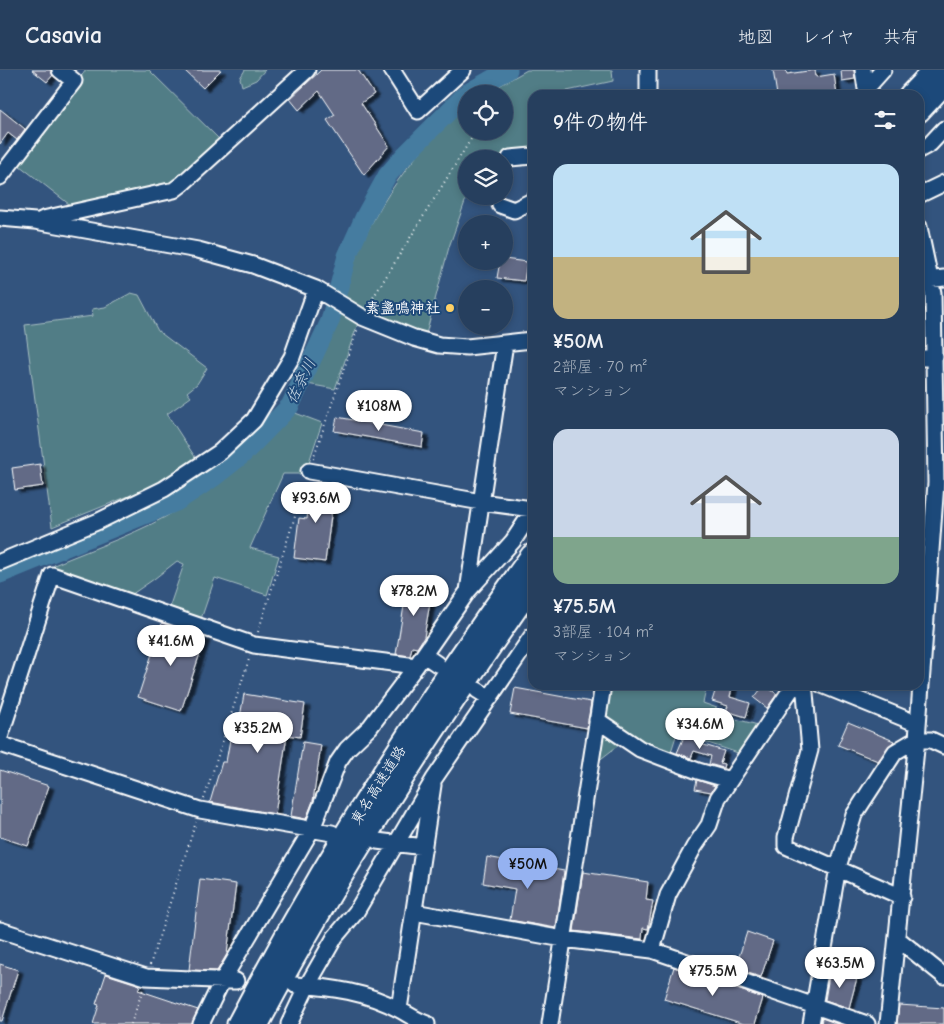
<!DOCTYPE html>
<html lang="ja">
<meta charset="utf-8">
<style>
:root{--surface:#263f5e;--page:#2e4664;--text:#f1f3f6;--muted:#a4afbc;--line:#425873;--accent:#95b2f1}
body{margin:0;font-family:"Comic Neue","Klee One",sans-serif;background:var(--page);color:var(--text);height:100vh;display:flex;flex-direction:column;font-size:19px;white-space:nowrap}
*{box-sizing:border-box;margin:0}
p{font-size:16px;color:var(--muted)}
.icon{flex:none;width:28px;height:28px;fill:none;stroke:currentColor;stroke-width:2;stroke-linecap:round;stroke-linejoin:round}
.map{position:relative;flex:1;overflow:hidden}
.panel{position:absolute;left:528px;top:20px;width:396px;height:600px;display:flex;flex-direction:column;background:var(--surface);border-radius:15px;box-shadow:0 2px 8px #0003,0 0 0 1px var(--line)}
.panel>*{flex:none}
.controls{position:absolute;left:458px;top:15px;display:grid;gap:10px}
.controls a{display:grid;place-items:center;width:55px;height:55px;border-radius:50%;background:var(--surface);box-shadow:0 2px 8px #0003,0 0 0 1px var(--line);font-size:25px}
.price{position:absolute;translate:-50% -42px;padding:0 11px;border-radius:18px;background:#fff;color:#222;font-size:16px;line-height:32px;filter:drop-shadow(0 1px 2px #0008)}
.price::after{content:'';position:absolute;left:50%;top:30px;width:15px;height:11px;margin-left:-8px;background:inherit;clip-path:polygon(0 0,100% 0,50% 100%)}
.price.selected{background:var(--accent);color:#111}
ul{padding:0;list-style:none}
li{display:grid;align-content:center;gap:10px;height:265px;padding:0 25px}
li span{display:grid;place-items:center;height:155px;border-radius:15px;color:#555}
li>.icon{margin-inline-start:auto}
span .icon{width:90px;height:90px;fill:#fffc;stroke-width:1}
li b{font-size:21px}
h2{display:flex;justify-content:space-between;align-items:center;height:60px;padding:0 25px;font-size:21px}
header{display:flex;align-items:center;gap:30px;box-sizing:border-box;height:70px;padding:0 25px;background:var(--surface);border-bottom:1px solid var(--line)}
header strong{font-size:24px}
nav{display:flex;gap:28px;margin-inline-start:auto;font-size:18px}
.map>svg:first-child{display:block}
.green{fill:#517d86;stroke:#a8bec2}
.lines{fill:none;stroke-linecap:round;stroke-linejoin:round}
.river{stroke:#457ca0;stroke-width:19}
.building{fill:#626a86;stroke:#fff;filter:url(#shadow)}
.minor-casing{stroke:#fff;stroke-width:19}
.highway-casing{stroke:#fff;stroke-width:25}
.path{stroke:#fff;stroke-width:2;stroke-dasharray:1 4;stroke-linecap:butt}
.minor{stroke:#1f4a7a;stroke-width:15}
.highway{stroke:#1f4a7a;stroke-width:21}
.poi-dot{fill:#ffd166;stroke:#1f4a7a;stroke-width:2}
.labels{text-anchor:middle;dominant-baseline:central;stroke-width:4;stroke-linejoin:round;paint-order:stroke}
.poi-label{font-size:15px;font-weight:bold;fill:#fff;stroke:#1f4a7a;text-anchor:end}
.street-label{font-size:15px;fill:#fff;stroke:#1f4a7a}
.water-label{font-size:16px;font-style:italic;fill:#d0dee7;stroke:#1f4a7a}
</style>
<header>
<strong>Casavia</strong>
<nav><a>地図</a><a>レイヤ</a><a>共有</a></nav>
</header>
<div class="map">
<svg width="944" height="954" viewBox="0 0 944 954">
<defs>
<filter id="shadow"><feDropShadow dx="5" dy="3" stdDeviation="1" flood-color="#0009"/></filter>
</defs>
<rect width="100%" height="100%" fill="#33547e"/>
<filter id="ink" filterUnits="userSpaceOnUse"><feTurbulence type="fractalNoise" baseFrequency=".02" numOctaves="2"/><feDisplacementMap in="SourceGraphic" scale="10" xChannelSelector="R" yChannelSelector="G"/><feConvolveMatrix kernelMatrix="1 2 1 2 8 2 1 2 1" color-interpolation-filters="sRGB"/></filter>
<g filter="url(#ink)">
<!-- green -->
<path class="green" d="M86 0H149L222 72 174 116 74 138 15 92Z
M245 0H265L256 10 242 16 240 8Z
M527 0H612L613 11 567 21 566 25H532V80L503 89H466L467 126 449 177 425 268 415 266 342 228C363 153 406 87 466 37V61H504V24H485Z
M131 223 139 225 158 261 207 298 197 314 187 322 191 327 167 344 197 390 146 419 52 457 25 255 93 246 92 239 105 237Z
M339 238 358 253 335 319 307 314Z
M290 341 322 353 305 404H283L250 478 279 486 267 525 215 508 200 552 168 541 184 494 177 491 154 509 128 527 52 502 54 495C96 477 143 462 182 437 225 410 257 378 290 341Z
M606 615H707L703 633 717 638 720 645 762 656 744 685 702 671 705 646 684 641 669 688 600 650Z
M600 654 624 671 593 695Z"/>
<g class="lines">
<!-- river -->
<path class="river" d="M466 24 508 0
M0 504 176 432 214 407 242 385 290 336 330 251 347 186 365 146 387 106 405 85 466 24"/>
</g>
<!-- building -->
<path class="building" d="M32 0H50L53 5 47 12Z
M184 0H221L203 18Z
M321 0H358L374 24 361 33 389 76 364 105 327 50 335 45 319 21 299 40 290 29Z
M773 0H786L787 4 815 0 816 7 834 4 837 25H822V22L777 25Z
M841 0H854L855 9 842 11Z
M0 39 25 59 17 70 8 63 0 74Z
M504 189 527 192 524 211 497 208 500 191H504Z
M337 347 424 363 422 377 334 361Z
M40 394 43 416 15 420 12 398Z
M320 412 335 415 325 492 294 488 299 448 307 449 311 413 319 415Z
M408 512 433 516 424 567 417 578 412 577 410 586 396 584Z
M162 553 205 568 181 641 138 627Z
M717 615H733L730 627 750 633 746 647 726 641 728 636 712 631Z
M764 615 777 624 767 638 754 628Z
M515 618 591 632 587 658 510 644Z
M244 624 305 634 300 667 287 665 275 744 210 732 222 692H226L232 658 238 659Z
M848 652 894 671 893 672 878 691 838 675Z
M686 662 699 668 697 673 724 681 720 693 724 694 723 698 709 694 711 686 694 681 691 688 677 683Z
M303 672 321 675 313 731 306 749 291 746Z
M0 700 49 716 28 776 0 767Z
M697 710 715 716 711 722 695 719Z
M487 787 564 801 556 858 510 850 515 819 483 813Z
M583 802 648 812 646 830 653 831 648 859 643 858 642 869 574 861Z
M200 809 236 814 227 884 217 901 189 900Z
M747 862 773 871 761 907 735 899Z
M0 894 18 900 2 951H0Z
M674 897 763 928 755 954H744L664 929Z
M830 900 857 908 849 938 825 930Z
M106 904 140 915 138 920 198 940 192 954H93L99 935 96 934Z
M899 935 944 938V954H897Z
M822 948 838 954H821Z"/>
<g class="lines">
<!-- minor casing -->
<g class="minor-casing">
<path id="minor" d="M392 0 418 41 463 0
M648 0V25
M863 0 867 25
M866 19 883 0
M919 80 930 74 944 59
M510 88 532 86
M0 107 74 11 60 0
M919 125 944 113
M500 135 514 140 532 131
M0 148 35 151 198 180 253 195 316 219 362 247 414 268 439 275 467 277 532 270
M43 149 174 120 182 114 307 0
M919 211 944 208
M919 288 935 287
M309 401 481 432 532 439
M0 492 99 451 164 419 220 382 254 350 292 287 316 219
M468 521 505 273
M424 585 437 594
M799 615 805 623 810 680 786 767V776L902 827
M822 615 918 654
M477 620 490 628
M597 650 640 679 698 701 730 710
M0 667 52 505 254 575 416 596
M0 674 200 740 332 763
M377 771 424 777
M414 842 563 869 652 880 867 954
M0 860 146 907 236 911
M898 869 944 906
M652 880 668 825 694 777 709 755 718 728 794 615
M295 915C331 917 367 922 400 940 409 945 416 950 427 954
M399 939 433 715
M201 954 222 911 312 759 338 692 347 679 370 657 416 596 468 521 513 471 532 442
M289 954 307 916 335 867 356 842 434 709 532 566
M550 954 603 615
M811 954 838 797 854 745 895 682 917 669 931 670 944 676
M888 954 917 669 936 413 933 223 919 157"/>
</g>
<!-- highway casing -->
<g class="highway-casing">
<path id="highway" d="M910 25 934 0
M919 41 944 14
M238 954C323 791 424 633 532 485
M258 954C338 801 434 657 532 516"/>
</g>
<!-- path -->
<path class="path" d="M499 24 500 22
M368 236 476 61
M313 389 358 258
M258 562 306 412
M204 729 250 586
M150 895 196 752
M131 954 143 919"/>
<!-- minor -->
<use href="#minor" class="minor"/>
<!-- highway -->
<use href="#highway" class="highway"/>
</g>
</g>
<!-- markers -->
<circle class="poi-dot" cx="450" cy="238" r="5"/>
<g class="labels">
<!-- poi labels -->
<g class="poi-label">
<text x="440" y="238">素盞鳴神社</text>
</g>
<!-- street labels -->
<g class="street-label">
<text transform="translate(378 715) rotate(-58)">東名高速道路</text>
</g>
<!-- water labels -->
<g class="water-label">
<text transform="translate(301 311) rotate(-64)">佐奈川</text>
</g>
</g>
</svg>
<div class="controls">
<a><svg class="icon" aria-label="locate" viewBox="0 0 24 24"><circle cx="12" cy="12" r="6"/><path d="M12 2v4M12 18v4M2 12h4M18 12h4"/></svg></a>
<a><svg class="icon" aria-label="layers" viewBox="0 0 24 24"><path d="M12 4l9 5-9 5-9-5zM3 14l9 5 9-5"/></svg></a>
<a>+</a>
<a>−</a>
</div>
<b class="price" style="left:379px;top:362px">¥108M</b>
<b class="price" style="left:316px;top:454px">¥93.6M</b>
<b class="price" style="left:414px;top:547px">¥78.2M</b>
<b class="price" style="left:171px;top:597px">¥41.6M</b>
<b class="price" style="left:700px;top:680px">¥34.6M</b>
<b class="price" style="left:258px;top:684px">¥35.2M</b>
<b class="price selected" style="left:528px;top:820px">¥50M</b>
<b class="price" style="left:840px;top:919px">¥63.5M</b>
<b class="price" style="left:713px;top:927px">¥75.5M</b>
<section class="panel">
<h2>9件の物件<svg class="icon" aria-label="filters" viewBox="0 0 24 24"><path d="M4 7h16M4 17h16"/><circle cx="9" cy="7" r="2"/><circle cx="15" cy="17" r="2"/></svg></h2>
<ul>
<li><span style="background:linear-gradient(#bfe0f5 60%,#c2b280 0)"><svg class="icon" aria-label="home" viewBox="0 0 24 24"><path d="M3 11l9-7 9 7M6 9v11h12V9"/></svg></span><div><b>¥50M</b><p>2部屋 · 70 m²</p><p>マンション</p></div></li>
<li><span style="background:linear-gradient(#c9d6e8 70%,#7fa58c 0)"><svg class="icon" aria-label="home" viewBox="0 0 24 24"><path d="M3 11l9-7 9 7M6 9v11h12V9"/></svg></span><div><b>¥75.5M</b><p>3部屋 · 104 m²</p><p>マンション</p></div></li>
</ul>
</section>
</div>
